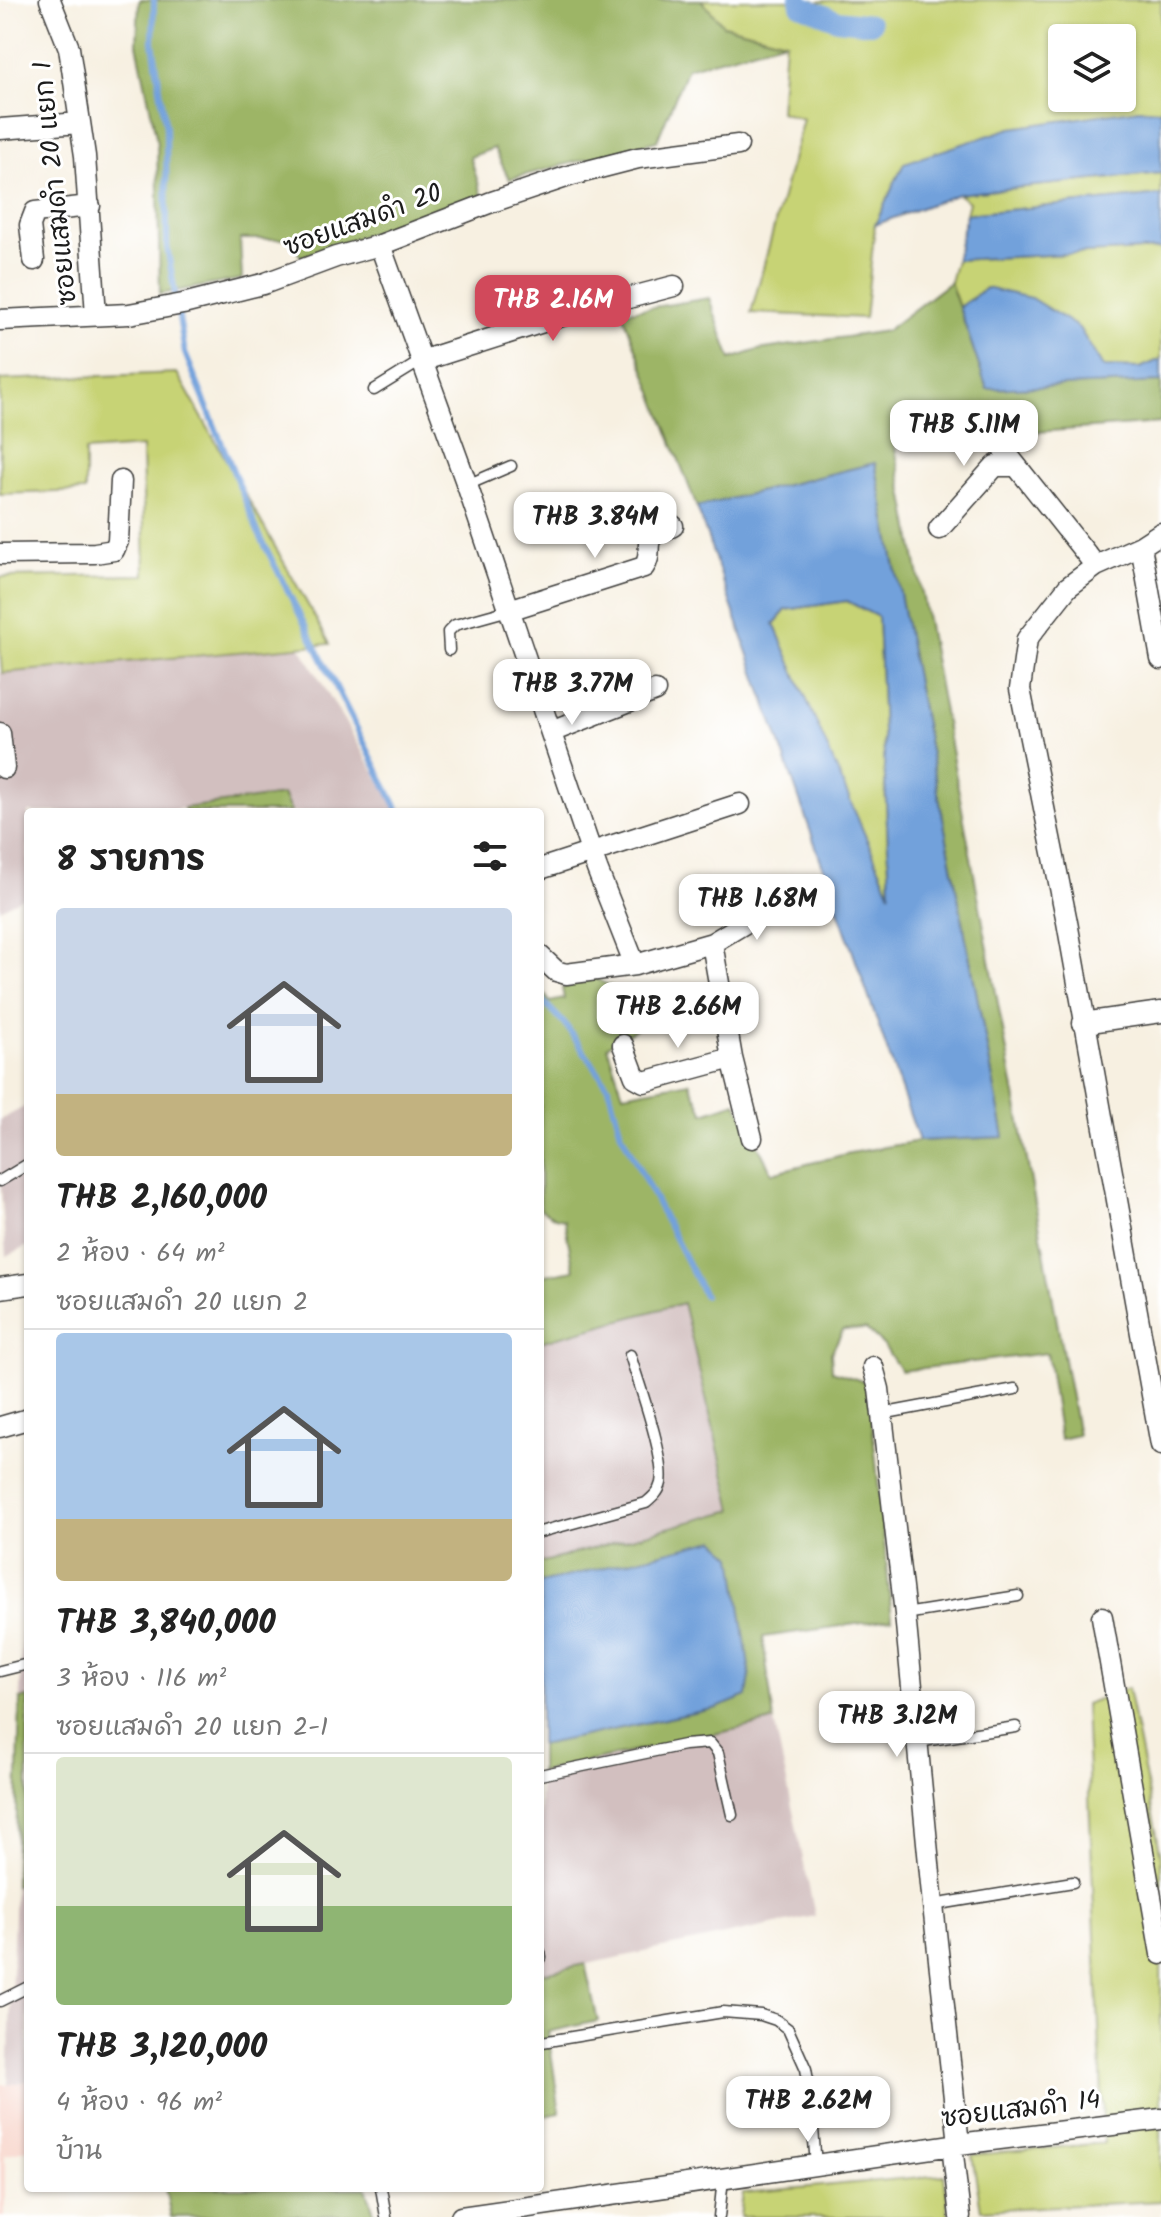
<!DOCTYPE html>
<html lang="th">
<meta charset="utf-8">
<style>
:root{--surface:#fff;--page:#f6f6f6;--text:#222;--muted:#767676;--line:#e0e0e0;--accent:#d1495b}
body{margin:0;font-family:Kalam,"Playpen Sans Thai",sans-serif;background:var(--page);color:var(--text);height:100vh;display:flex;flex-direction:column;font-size:30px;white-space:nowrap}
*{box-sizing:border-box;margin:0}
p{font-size:26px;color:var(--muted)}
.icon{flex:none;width:44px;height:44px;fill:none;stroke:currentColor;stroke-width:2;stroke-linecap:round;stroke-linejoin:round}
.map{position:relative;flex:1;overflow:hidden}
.drawer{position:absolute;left:24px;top:808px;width:520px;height:1384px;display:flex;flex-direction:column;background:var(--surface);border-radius:8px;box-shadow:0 2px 6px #0004}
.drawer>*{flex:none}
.tools{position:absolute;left:1048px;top:24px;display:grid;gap:16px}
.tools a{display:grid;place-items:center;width:88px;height:88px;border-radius:8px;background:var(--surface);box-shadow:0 2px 6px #0004;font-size:40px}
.price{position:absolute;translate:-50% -68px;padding:0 18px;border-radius:16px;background:#fff;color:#222;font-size:26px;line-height:52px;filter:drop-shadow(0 2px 4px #0008)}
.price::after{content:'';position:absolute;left:50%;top:48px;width:24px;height:18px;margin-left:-12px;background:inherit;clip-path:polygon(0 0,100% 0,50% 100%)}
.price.current{background:var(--accent);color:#fff}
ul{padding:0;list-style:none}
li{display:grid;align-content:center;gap:16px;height:424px;padding:0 32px}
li+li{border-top:2px solid var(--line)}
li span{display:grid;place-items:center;height:248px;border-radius:8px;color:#555}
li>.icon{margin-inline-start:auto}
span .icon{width:144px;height:144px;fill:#fffc;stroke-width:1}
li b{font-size:34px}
h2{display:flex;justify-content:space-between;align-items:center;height:96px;padding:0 32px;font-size:34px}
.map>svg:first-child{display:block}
.built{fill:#f7d1c6}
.industrial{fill:#d2bfbf}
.green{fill:#c7d375;stroke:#727848;stroke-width:2;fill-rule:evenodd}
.forest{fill:#9db566;stroke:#5c6841;stroke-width:2}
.water{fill:#72a1db;stroke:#475e7c;stroke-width:2;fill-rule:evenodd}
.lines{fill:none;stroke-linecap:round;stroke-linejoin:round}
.stream{stroke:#72a1db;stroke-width:6}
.canal{stroke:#72a1db;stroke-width:20}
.lane-casing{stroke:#3d3c3a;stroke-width:13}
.street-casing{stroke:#3d3c3a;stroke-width:23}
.lane{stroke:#fff;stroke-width:10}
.street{stroke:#fff;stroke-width:20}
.labels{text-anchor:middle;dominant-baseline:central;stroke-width:6;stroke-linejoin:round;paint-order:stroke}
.street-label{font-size:26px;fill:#1c1c1c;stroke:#fff}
</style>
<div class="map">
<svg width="1161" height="2217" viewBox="0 0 1161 2217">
<rect width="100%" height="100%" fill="#fff"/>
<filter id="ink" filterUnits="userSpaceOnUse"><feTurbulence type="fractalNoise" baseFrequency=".0125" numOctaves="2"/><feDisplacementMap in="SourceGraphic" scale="16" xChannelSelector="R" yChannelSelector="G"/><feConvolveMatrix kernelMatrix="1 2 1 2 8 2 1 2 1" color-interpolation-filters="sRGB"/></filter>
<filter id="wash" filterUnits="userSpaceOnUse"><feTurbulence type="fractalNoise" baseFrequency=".006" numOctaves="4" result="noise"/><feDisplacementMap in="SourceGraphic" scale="32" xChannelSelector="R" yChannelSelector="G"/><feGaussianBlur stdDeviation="1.8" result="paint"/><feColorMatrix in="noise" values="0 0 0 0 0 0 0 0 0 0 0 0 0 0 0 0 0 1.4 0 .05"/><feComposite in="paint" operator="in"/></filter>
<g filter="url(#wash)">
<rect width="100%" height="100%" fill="#f7f0e1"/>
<!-- built -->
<path class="built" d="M28 2081V2149L5 2155V2217H0V2084L8 2085Z"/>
<!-- industrial -->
<path class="industrial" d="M300 646 398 812H291L282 795 184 808 166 812H28V894L0 909V673Z
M28 1105V1246L6 1256 0 1174V1120Z
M683 1303 733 1511 540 1563V1342Z
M28 1500V1697L20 1699 25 1502Z
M774 1721 815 1916 540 1974V1772Z
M28 1883V2081L8 2085 15 1886Z"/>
<!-- green -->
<path class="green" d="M701 0H814L815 2 840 0H1161V110L1138 109 904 163 875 225 865 318 751 313 803 119 780 112 785 41 723 25ZM1062 38H1122V98H1062Z
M1161 173V195L966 214 969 202 958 194Z
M1161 249V359L1140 368 1102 367 1079 328 986 288 959 307 950 282 956 260Z
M177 373 330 644 2 673 0 649V577L145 575 142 447 85 451V491L0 494V380Z
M847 601 878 617 890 896 774 624 786 610Z
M1128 1688 1161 1856V2201L981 2210 972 2155 1104 2143 1085 1704Z
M944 2175 949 2217H740L743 2193Z"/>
<!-- forest -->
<path class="forest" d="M139 0H701L723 25 785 41 687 68 657 141 509 179 494 148 470 157 482 195 301 257 289 239H240L242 279 160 294 157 141 137 44Z
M950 282 987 389 1161 382V423L894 442 1078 1435 1060 1439 1047 1353 901 1371 884 1346 866 1329 843 1330 831 1353 832 1371 868 1383 892 1619 763 1637 774 1721 540 1772V1745L717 1708 715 1541 540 1583V1563L733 1510 683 1303 540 1342V1276L574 1270 564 1220 555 1218 540 1209V988L550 1002 564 999 562 988 594 978 638 999 645 1024 607 1046 623 1094 689 1082 704 1113 736 1102 772 1173 850 1153 919 1141 1004 1137 875 463 697 507 622 312 709 298 731 359 758 350 886 331Z
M283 795 291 812H185L184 808Z
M28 1697V1883L15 1885 20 1699Z
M585 1964 598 2021 548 2032 560 2113 540 2117V1974Z
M165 2188H366L375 2215 171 2217Z"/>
<!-- water -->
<path class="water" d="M1139 109 1161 110V173L958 194 875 225 904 163 1011 128Z
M1161 195V249L956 260 966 214Z
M986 288 1031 298 1079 328 1103 367 1140 368 1161 359V382L987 389 959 307Z
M875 463 1004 1137 919 1141 697 507ZM847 601 878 617 890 893 774 624 786 610Z
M715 1540 733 1556 750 1674 747 1696 717 1708 540 1745V1583Z"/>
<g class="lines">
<!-- stream -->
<path class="stream" d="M154 0 153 42 166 128 167 246 185 353 258 532 399 812
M540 998 564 1023 608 1086 621 1133 704 1295"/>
<!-- canal -->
<path class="canal" d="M799 0 800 5 837 20 871 24"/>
</g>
</g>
<g filter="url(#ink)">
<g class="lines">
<!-- lane casing -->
<g class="lane-casing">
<path id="lane" d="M374 390 421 361
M467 485 511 466
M449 650 448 632 455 625 509 610
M0 1181 28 1164
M881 1414 1015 1389
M540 1532 646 1503C653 1497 659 1492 661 1483 666 1459 638 1381 630 1355
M905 1614 1018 1596
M0 1671 28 1664
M917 1742 1016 1727
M540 1775 684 1745 710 1743 718 1753 732 1815
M933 1905 1073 1882
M540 1952 541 1958
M0 2001 28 1987
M542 2042 723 2012 761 2015 776 2020 788 2029 806 2069 810 2092 816 2165
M381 2188 386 2217
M719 2217 723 2178"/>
</g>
<!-- street casing -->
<g class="street-casing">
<path id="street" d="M50 0 69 48 85 156 96 315
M0 129 80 123
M380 245 467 485 597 869 635 965 712 943 732 1058 752 1138
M34 260 30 225 35 212 90 206
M0 320 129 314 183 304 263 284 336 257 380 245 489 203 572 175 638 158 738 145
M421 361 568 314 674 286
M999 444 1096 566
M939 529 995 466H1016
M1161 533 1141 546 1161 659
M1141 546 1096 566 1068 587 1027 639 1020 689 1067 922 1161 1445
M0 554 95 553 114 550 118 541 121 481
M509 610 644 567C653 555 644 542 654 535 659 531 668 529 673 526
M551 732 655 691
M0 733 4 768
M540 869 740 804
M712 943 780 902
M540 956 556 971 566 974 635 965
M1083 1023 1161 1012
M623 1045 635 1077 644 1082 732 1058
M0 1288 28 1284
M873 1367 879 1389 905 1614 933 1905 959 2144
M0 1427 28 1419
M1102 1617 1161 1954
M952 2145 960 2217
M461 2217 959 2144 1161 2119"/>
</g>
<!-- lane -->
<use href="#lane" class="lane"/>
<!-- street -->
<use href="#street" class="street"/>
</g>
</g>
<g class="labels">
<!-- street labels -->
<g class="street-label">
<text transform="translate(56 183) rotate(-96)">ซอยแสมดำ 20 แยก 1</text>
<text transform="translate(363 221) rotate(-20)">ซอยแสมดำ 20</text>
<text transform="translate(1021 2110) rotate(-7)">ซอยแสมดำ 14</text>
</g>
</g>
</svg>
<div class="tools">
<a><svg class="icon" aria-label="layers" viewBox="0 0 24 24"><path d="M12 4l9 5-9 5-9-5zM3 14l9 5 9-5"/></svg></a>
</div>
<b class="price current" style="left:553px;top:343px">THB 2.16M</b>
<b class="price" style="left:964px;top:468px">THB 5.11M</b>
<b class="price" style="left:595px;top:560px">THB 3.84M</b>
<b class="price" style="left:572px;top:727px">THB 3.77M</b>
<b class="price" style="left:757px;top:942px">THB 1.68M</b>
<b class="price" style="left:678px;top:1050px">THB 2.66M</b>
<b class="price" style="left:897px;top:1759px">THB 3.12M</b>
<b class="price" style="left:808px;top:2144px">THB 2.62M</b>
<section class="drawer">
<h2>8 รายการ<svg class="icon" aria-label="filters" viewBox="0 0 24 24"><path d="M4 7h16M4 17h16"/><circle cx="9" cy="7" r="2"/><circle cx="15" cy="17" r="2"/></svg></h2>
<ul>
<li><span style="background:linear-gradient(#c9d6e8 75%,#c2b280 0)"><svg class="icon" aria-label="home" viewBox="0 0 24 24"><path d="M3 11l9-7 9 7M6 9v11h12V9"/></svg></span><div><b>THB 2,160,000</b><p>2 ห้อง · 64 m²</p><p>ซอยแสมดำ 20 แยก 2</p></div></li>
<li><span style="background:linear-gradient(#a9c7e8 75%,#c2b280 0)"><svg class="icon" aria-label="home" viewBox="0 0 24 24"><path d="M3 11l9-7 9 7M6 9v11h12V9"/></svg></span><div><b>THB 3,840,000</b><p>3 ห้อง · 116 m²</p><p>ซอยแสมดำ 20 แยก 2-1</p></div></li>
<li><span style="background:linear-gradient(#dfe7d0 60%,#8fb573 0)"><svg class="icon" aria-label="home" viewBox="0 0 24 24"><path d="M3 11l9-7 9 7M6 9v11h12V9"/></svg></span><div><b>THB 3,120,000</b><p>4 ห้อง · 96 m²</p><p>บ้าน</p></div></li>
</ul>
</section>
</div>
